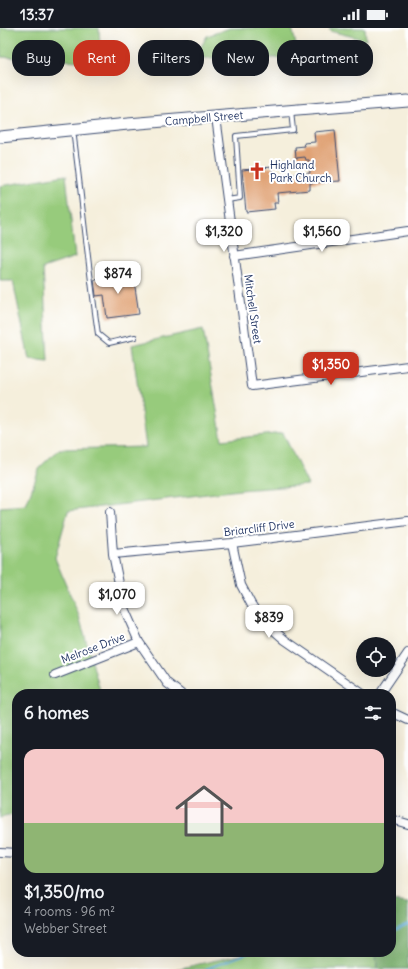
<!DOCTYPE html>
<meta charset="utf-8">
<style>
:root{--surface:#171b24;--page:#20242c;--text:#f1f3f6;--muted:#9ea1a6;--accent:#c8321e}
body{margin:0;font-family:Delius,sans-serif;background:var(--page);color:var(--text);height:100vh;display:flex;flex-direction:column;font-size:15px;white-space:nowrap}
*{box-sizing:border-box;margin:0}
p{font-size:13px;color:var(--muted)}
.icon{flex:none;width:22px;height:22px;fill:none;stroke:currentColor;stroke-width:2;stroke-linecap:round;stroke-linejoin:round}
.map{position:relative;flex:1;overflow:hidden}
.drawer{position:absolute;left:12px;top:661px;width:384px;height:268px;display:flex;flex-direction:column;background:var(--surface);border-radius:16px;box-shadow:0 4px 16px #0002}
.drawer>*{flex:none}
.top-card{position:absolute;left:12px;top:12px;width:384px;height:36px;display:flex;gap:8px}
.tools{position:absolute;left:356px;top:609px;display:grid;gap:8px}
.tools a{display:grid;place-items:center;width:40px;height:40px;border-radius:50%;background:var(--surface);box-shadow:0 4px 16px #0002;font-size:20px}
.price{position:absolute;translate:-50% -34px;padding:0 9px;border-radius:8px;background:#fff;color:#222;font-size:13px;line-height:26px;filter:drop-shadow(0 1px 2px #0008)}
.price::after{content:'';position:absolute;left:50%;top:24px;width:12px;height:9px;margin-left:-6px;background:inherit;clip-path:polygon(0 0,100% 0,50% 100%)}
.price.active{background:var(--accent);color:#fff}
ul{padding:0;list-style:none}
li{display:grid;align-content:center;gap:8px;height:212px;padding:0 12px}
li span{display:grid;place-items:center;height:124px;border-radius:12px;color:#555}
li>.icon{margin-inline-start:auto}
span .icon{width:72px;height:72px;fill:#fffc;stroke-width:1}
li b{font-size:17px}
h2{display:flex;justify-content:space-between;align-items:center;height:48px;padding:0 12px;font-size:17px}
.tag{padding:0 14px;border-radius:16px;background:var(--surface);box-shadow:0 4px 16px #0002;font-size:14px;line-height:36px}
.tag.active{background:var(--accent);color:#fff}
.status{display:flex;justify-content:space-between;align-items:center;height:28px;padding:0 20px;background:var(--surface);direction:ltr}
.status svg{height:11px;fill:currentColor}
.map>svg:first-child{display:block}
.green{fill:#97cb7c;stroke:#597d6d}
.forest{fill:#79af6c;stroke:#4a6f65}
.lines{fill:none;stroke-linecap:round;stroke-linejoin:round}
.stream{stroke:#65aedc;stroke-width:2}
.building{fill:#e0a274}
.service-casing{stroke:#3c4c71;stroke-width:6}
.minor-casing{stroke:#3c4c71;stroke-width:10}
.secondary-casing{stroke:#3c4c71;stroke-width:13}
.service{stroke:#fff;stroke-width:4}
.minor{stroke:#fff;stroke-width:8}
.secondary{stroke:#fff;stroke-width:11}
.labels{text-anchor:middle;dominant-baseline:central;stroke-width:4;stroke-linejoin:round;paint-order:stroke}
.street-label{font-size:11px;fill:#1b2f5e;stroke:#fff}
.poi-label{font-size:11px;fill:#1b2f5e;stroke:#fff;text-anchor:start}
</style>
<div class="status"><b>13:37</b><svg viewBox="0 0 49 12"><path d="M0 12V9h3v3zM5 12V6h3v6zM10 12V3h3v9zM15 12V0h3v12zM26 1h20v11H26zM47 4h2v5h-2z"/></svg></div>
<div class="map">
<svg width="408" height="941" viewBox="0 0 408 941">
<rect width="100%" height="100%" fill="#fff"/>
<filter id="ink" filterUnits="userSpaceOnUse"><feTurbulence type="fractalNoise" baseFrequency=".025" numOctaves="2"/><feDisplacementMap in="SourceGraphic" scale="8" xChannelSelector="R" yChannelSelector="G"/><feConvolveMatrix kernelMatrix="1 2 1 2 8 2 1 2 1" color-interpolation-filters="sRGB"/></filter>
<filter id="wash" filterUnits="userSpaceOnUse"><feTurbulence type="fractalNoise" baseFrequency=".012" numOctaves="4" result="noise"/><feDisplacementMap in="SourceGraphic" scale="16" xChannelSelector="R" yChannelSelector="G"/><feGaussianBlur stdDeviation="0.9" result="paint"/><feColorMatrix in="noise" values="0 0 0 0 0 0 0 0 0 0 0 0 0 0 0 0 0 1.4 0 .05"/><feComposite in="paint" operator="in"/></filter>
<g filter="url(#wash)">
<rect width="100%" height="100%" fill="#f5efdc"/>
<!-- green -->
<path class="green" d="M0 0H99L101 34 1 29Z
M230 0H292L299 30H195L207 8Z
M330 0H365L366 12 330 3Z
M66 147 75 229 43 240 48 333 29 331 13 253H0V158Z
M203 301 222 412 283 405 308 457 240 462 68 483 55 530 79 588 101 666H17V786L0 790V479L26 477 40 439 59 421 146 419 132 317Z
M253 924H376L377 941H177Z"/>
<!-- forest -->
<path class="forest" d="M391 873 408 875V941H377L376 924H391Z"/>
<g class="lines">
<!-- stream -->
<path class="stream" d="M391 904 408 896
M320 924 344 929 353 924
M206 941 251 924"/>
</g>
<g id="blocks">
<!-- building -->
<path class="building" d="M335 102 340 153 310 155V162L277 165 278 175H274L275 181 246 184 242 142 272 139 273 148 310 145 309 132H306L305 129 296 130 295 119 305 118 304 115 315 114 314 104Z
M133 246 139 286 107 290 104 267 96 268 94 252Z"/>
</g>
</g>
<g filter="url(#ink)">
<use href="#blocks" fill-opacity="0" stroke="#3c4c71" stroke-width="1"/>
<g class="lines">
<!-- service casing -->
<g class="service-casing">
<path id="service" d="M73 102C82 170 88 238 98 306L109 315 135 309
M227 172 240 170 236 108 293 102 291 83"/>
</g>
<!-- minor casing -->
<g class="minor-casing">
<path id="minor" d="M216 89 252 358 408 338
M234 228 408 203
M110 484 113 526 124 580 139 614 167 655 181 666
M232 515 241 557 251 576 262 592 285 612 363 666
M113 526 232 515 408 493
M55 647 139 614
M380 666 408 625
M391 684 408 692
M391 791 408 796
M0 824 17 825"/>
</g>
<!-- secondary casing -->
<g class="secondary-casing">
<path id="secondary" d="M0 109 128 96 408 73"/>
</g>
<!-- service -->
<use href="#service" class="service"/>
<!-- minor -->
<use href="#minor" class="minor"/>
<!-- secondary -->
<use href="#secondary" class="secondary"/>
</g>
</g>
<!-- icons -->
<defs>
<g id="church-bare" transform="scale(1.38)"><path d="M-1.2-6h2.4v3.5h3.3v2.4h-3.3V6h-2.4V-.1h-3.3v-2.4h3.3Z" fill="#c8321e" stroke="#fff" stroke-width="2.5" paint-order="stroke"/></g>
</defs>
<g fill-rule="evenodd">
<use href="#church-bare" x="257" y="143"/>
</g>
<g class="labels">
<!-- street labels -->
<g class="street-label">
<text transform="translate(204 90) rotate(-5)">Campbell Street</text>
<text transform="translate(253 281) rotate(82)">Mitchell Street</text>
<text transform="translate(259 500) rotate(-7)">Briarcliff Drive</text>
<text transform="translate(93 620) rotate(-21)">Melrose Drive</text>
</g>
<!-- poi labels -->
<g class="poi-label">
<text x="270" y="137">Highland<tspan x="270" dy="13">Park Church</tspan></text>
</g>
</g>
</svg>
<div class="tools">
<a><svg class="icon" aria-label="locate" viewBox="0 0 24 24"><circle cx="12" cy="12" r="6"/><path d="M12 2v4M12 18v4M2 12h4M18 12h4"/></svg></a>
</div>
<b class="price" style="left:224px;top:225px">$1,320</b>
<b class="price" style="left:322px;top:225px">$1,560</b>
<b class="price" style="left:118px;top:267px">$874</b>
<b class="price active" style="left:331px;top:358px">$1,350</b>
<b class="price" style="left:117px;top:588px">$1,070</b>
<b class="price" style="left:269px;top:611px">$839</b>
<div class="top-card">
<a class="tag">Buy</a>
<a class="tag active">Rent</a>
<a class="tag">Filters</a>
<a class="tag">New</a>
<a class="tag">Apartment</a>
</div>
<section class="drawer">
<h2>6 homes<svg class="icon" aria-label="filters" viewBox="0 0 24 24"><path d="M4 7h16M4 17h16"/><circle cx="9" cy="7" r="2"/><circle cx="15" cy="17" r="2"/></svg></h2>
<ul>
<li><span style="background:linear-gradient(#f6c9c9 60%,#8fb573 0)"><svg class="icon" aria-label="home" viewBox="0 0 24 24"><path d="M3 11l9-7 9 7M6 9v11h12V9"/></svg></span><div><b>$1,350/mo</b><p>4 rooms · 96 m²</p><p>Webber Street</p></div></li>
</ul>
</section>
</div>
